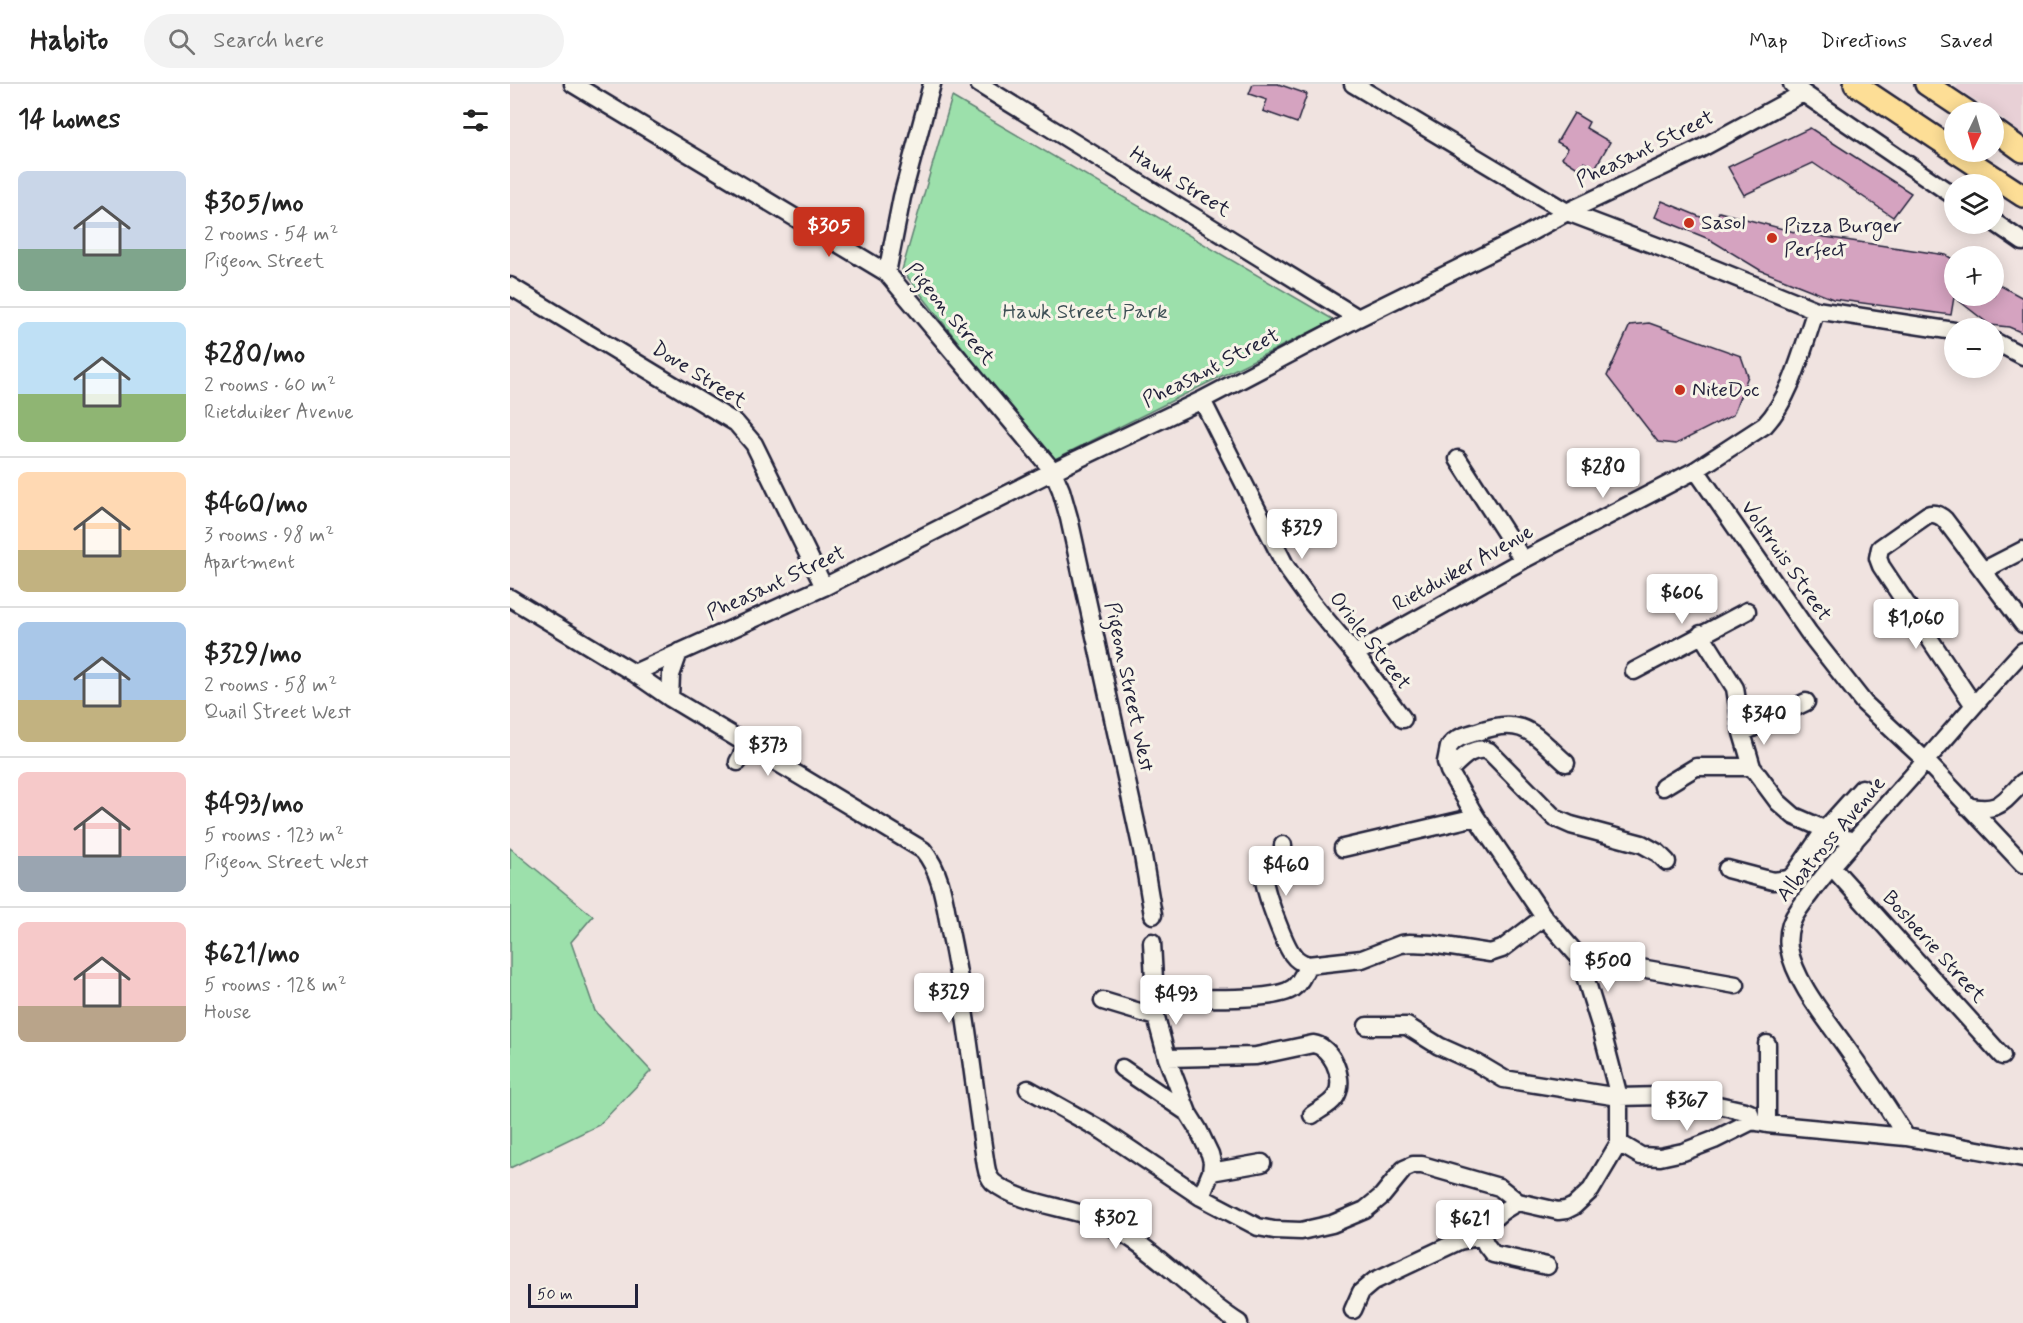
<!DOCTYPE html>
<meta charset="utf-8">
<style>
:root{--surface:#fff;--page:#f2f2f2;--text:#222;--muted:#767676;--line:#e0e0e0;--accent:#c8321e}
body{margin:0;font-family:Mynerve,sans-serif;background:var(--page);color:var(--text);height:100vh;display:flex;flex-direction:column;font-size:22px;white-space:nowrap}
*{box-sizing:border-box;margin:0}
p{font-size:20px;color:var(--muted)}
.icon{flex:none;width:33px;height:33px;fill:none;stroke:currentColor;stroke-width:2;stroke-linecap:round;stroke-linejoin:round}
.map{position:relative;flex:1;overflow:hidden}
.sheet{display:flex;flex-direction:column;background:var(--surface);width:510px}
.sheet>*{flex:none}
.needle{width:39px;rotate:185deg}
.fabs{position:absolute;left:1434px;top:18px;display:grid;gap:12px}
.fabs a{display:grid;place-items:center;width:60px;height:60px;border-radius:50%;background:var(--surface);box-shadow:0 3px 15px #0003;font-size:30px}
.scale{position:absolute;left:18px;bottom:15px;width:110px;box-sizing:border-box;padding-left:6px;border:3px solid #22223b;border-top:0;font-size:16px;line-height:21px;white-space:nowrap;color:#22223b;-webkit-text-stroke:4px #f7f3e8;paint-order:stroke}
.price{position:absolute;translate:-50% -51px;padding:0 14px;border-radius:6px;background:#fff;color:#222;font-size:20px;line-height:39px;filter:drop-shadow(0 2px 3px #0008)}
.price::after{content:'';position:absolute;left:50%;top:36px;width:18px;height:14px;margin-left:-9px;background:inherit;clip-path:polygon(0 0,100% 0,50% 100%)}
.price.active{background:var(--accent);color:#fff}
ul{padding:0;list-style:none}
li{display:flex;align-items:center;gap:18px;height:150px;padding:0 18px}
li+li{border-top:2px solid var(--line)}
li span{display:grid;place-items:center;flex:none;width:168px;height:120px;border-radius:9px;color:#555}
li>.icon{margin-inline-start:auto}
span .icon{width:72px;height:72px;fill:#fffc;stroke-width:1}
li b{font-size:26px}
h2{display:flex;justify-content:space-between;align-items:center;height:72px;padding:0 18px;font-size:26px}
header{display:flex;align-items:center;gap:36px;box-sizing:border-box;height:84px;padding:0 30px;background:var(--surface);border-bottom:2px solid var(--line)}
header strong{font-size:28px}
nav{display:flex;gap:33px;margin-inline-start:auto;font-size:21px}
.search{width:420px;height:54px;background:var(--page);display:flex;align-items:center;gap:15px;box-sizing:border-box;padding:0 21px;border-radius:33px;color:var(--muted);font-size:22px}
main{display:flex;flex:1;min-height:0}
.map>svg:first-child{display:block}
.built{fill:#e8d0d6}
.green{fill:#9ce0ab;stroke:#5f8173;stroke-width:1.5}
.building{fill:#d5a3c0;stroke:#22223b;stroke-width:1.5}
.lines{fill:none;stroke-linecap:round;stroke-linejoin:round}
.minor-casing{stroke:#22223b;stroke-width:21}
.major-casing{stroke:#22223b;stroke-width:26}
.minor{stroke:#f7f3e8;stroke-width:16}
.major{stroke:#fdde96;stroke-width:21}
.poi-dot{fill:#c8321e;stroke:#f7f3e8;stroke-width:2}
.labels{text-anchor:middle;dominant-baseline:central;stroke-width:6;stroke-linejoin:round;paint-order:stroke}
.street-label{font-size:21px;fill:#22223b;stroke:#f7f3e8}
.poi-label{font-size:21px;fill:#22223b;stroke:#f7f3e8;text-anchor:start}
.park-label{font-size:21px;fill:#405257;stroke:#f7f3e8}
</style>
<header>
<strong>Habito</strong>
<div class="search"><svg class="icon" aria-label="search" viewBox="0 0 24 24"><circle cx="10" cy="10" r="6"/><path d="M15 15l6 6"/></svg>Search here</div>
<nav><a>Map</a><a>Directions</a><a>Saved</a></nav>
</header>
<main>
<section class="sheet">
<h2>14 homes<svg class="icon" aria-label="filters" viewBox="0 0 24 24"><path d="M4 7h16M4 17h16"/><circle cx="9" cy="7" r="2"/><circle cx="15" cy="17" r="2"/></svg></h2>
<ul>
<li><span style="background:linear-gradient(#c9d6e8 65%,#7fa58c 0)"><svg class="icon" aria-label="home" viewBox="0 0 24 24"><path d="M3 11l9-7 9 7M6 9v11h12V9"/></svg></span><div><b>$305/mo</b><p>2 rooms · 54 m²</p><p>Pigeon Street</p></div></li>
<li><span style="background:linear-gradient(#bfe0f5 60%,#8fb573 0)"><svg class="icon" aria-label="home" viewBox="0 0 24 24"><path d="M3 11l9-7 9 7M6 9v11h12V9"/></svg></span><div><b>$280/mo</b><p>2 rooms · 60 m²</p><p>Rietduiker Avenue</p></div></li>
<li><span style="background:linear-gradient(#ffd9b3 65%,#c2b280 0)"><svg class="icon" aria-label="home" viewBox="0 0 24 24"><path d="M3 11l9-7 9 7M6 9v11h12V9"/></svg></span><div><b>$460/mo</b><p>3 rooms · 98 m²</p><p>Apartment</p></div></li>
<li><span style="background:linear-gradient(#a9c7e8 65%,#c2b280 0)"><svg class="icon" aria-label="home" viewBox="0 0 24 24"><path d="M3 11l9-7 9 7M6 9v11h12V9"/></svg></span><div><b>$329/mo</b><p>2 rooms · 58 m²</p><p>Quail Street West</p></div></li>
<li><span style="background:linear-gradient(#f6c9c9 70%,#9aa5b1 0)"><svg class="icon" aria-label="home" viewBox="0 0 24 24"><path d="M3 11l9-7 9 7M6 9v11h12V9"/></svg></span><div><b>$493/mo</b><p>5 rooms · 123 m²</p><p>Pigeon Street West</p></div></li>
<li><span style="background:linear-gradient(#f6c9c9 70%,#b9a48a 0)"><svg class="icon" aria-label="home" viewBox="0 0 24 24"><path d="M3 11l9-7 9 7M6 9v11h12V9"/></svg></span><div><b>$621/mo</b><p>5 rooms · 128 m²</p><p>House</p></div></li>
</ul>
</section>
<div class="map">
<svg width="1513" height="1239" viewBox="0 0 1513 1239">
<rect width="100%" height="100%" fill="#f0e3e0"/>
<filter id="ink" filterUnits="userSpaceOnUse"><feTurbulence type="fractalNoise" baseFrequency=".0167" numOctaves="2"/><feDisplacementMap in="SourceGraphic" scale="12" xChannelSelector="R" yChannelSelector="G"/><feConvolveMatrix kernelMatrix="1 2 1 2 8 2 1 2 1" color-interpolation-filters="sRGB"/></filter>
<g filter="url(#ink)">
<!-- built -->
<path class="built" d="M1449 0H1513V51L1484 28 1446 4Z"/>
<!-- green -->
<path class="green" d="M442 13 824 236 541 377 392 186Z
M0 764 83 832 61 858 85 927 141 987 89 1041 0 1084Z"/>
<!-- building -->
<path class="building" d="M743 0H768L797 10 787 39 753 27 757 16 739 10Z
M1064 29 1079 38 1076 44 1100 58 1085 84 1074 78 1069 85 1052 74 1058 64 1047 58Z
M1300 44 1401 109 1383 133 1303 79 1234 111 1218 83Z
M1152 117 1205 139 1209 128 1288 149 1436 171 1444 176V212H1484V198L1513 214V249L1499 243 1480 241 1444 213 1441 231 1323 215 1250 186 1199 155 1145 133Z
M1139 239 1231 272 1238 292 1223 331 1166 360 1148 358 1097 292 1120 241Z"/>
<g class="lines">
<!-- minor casing -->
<g class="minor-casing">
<path id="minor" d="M63 0 377 189 543 387 551 406 559 434 632 766 643 831
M469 0 848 234
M843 0 1057 128 1168 170 1306 226 1444 247
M1282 0 1293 9 1444 112
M1484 138 1513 158
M377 189 392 113 422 0
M0 202 226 339 244 360 314 503
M1484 257 1513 272
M692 316 776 483 802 519 845 570 893 635
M948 375 1013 476
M1186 386 1299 549 1354 619 1416 677 1513 780
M1474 486 1513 466
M0 514 124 589 160 614 413 766C433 790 435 823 441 852 457 928 464 1005 476 1082 477 1088 479 1094 483 1098 507 1118 550 1122 579 1132 637 1154 678 1207 729 1239
M1191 550 1225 604 1232 649 1242 683 1268 718 1284 732 1344 758
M845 570 1013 476 1186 386 1255 341C1282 312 1293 263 1306 226
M1124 587 1237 527
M124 589 314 503 543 387 692 316 848 234 1012 153 1057 128 1188 66 1293 9
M160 614 161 591 169 568
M1463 620 1371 482 1368 474 1370 464 1417 431C1424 428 1430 431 1435 436L1513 540
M1232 649 1296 618
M228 678 238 660
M939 687C950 676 962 661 979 667L1045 734 1061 741 1132 760 1148 769 1157 778
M1153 703 1186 683H1242
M1457 722C1489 729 1492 719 1513 698
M773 761V773L754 792C752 802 775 862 783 871 787 877 792 879 798 881
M833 764 966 733
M1322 783 1492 972
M1217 785 1263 797 1279 795 1285 789 1316 744 1352 704
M642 858 646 933 657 974 678 1029
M1069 873 1226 901
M645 913C673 913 763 919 783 904 790 899 794 889 798 881L852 875 891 860 900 859 922 860 980 869 992 865 1034 833 966 733 939 687 936 678 939 663C945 653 957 651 967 648 1014 631 1023 650 1056 679
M593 917 646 933
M857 942H897L929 962 967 979 994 995 1109 1013 1151 1012 1181 1015 1235 1027 1240 1029 1242 1037
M657 974 746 972 803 960C821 962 835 993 827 1010 823 1020 810 1025 802 1031
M612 984 678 1029 688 1045 700 1070 702 1078 701 1088 691 1113
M518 1005 593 1047 691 1113 748 1143 764 1146 791 1147 822 1140 855 1126 872 1112 894 1085 903 1081H912L989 1103 1008 1118 1048 1127 1056 1126 1064 1122 1081 1106 1109 1059V1013L1091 944 1069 873 1034 833
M1257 1040V960
M1396 1053C1378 1023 1358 994 1338 966 1318 937 1285 899 1279 864 1277 850 1281 836 1289 825 1317 784 1353 748 1386 710 1429 663 1469 614 1513 567
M1109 1059 1131 1072 1150 1073 1173 1068 1204 1056 1242 1037 1257 1040 1396 1053 1513 1074
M701 1088 752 1079
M1008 1118C991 1127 981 1134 972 1152L976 1161 983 1170 1037 1182
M843 1226 851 1208 864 1197 949 1157 972 1152"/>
</g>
<!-- major casing -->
<g class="major-casing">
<path id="major" d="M1345 0 1444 66
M1416 0 1458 28
M1484 46 1513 67
M1446 68 1513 112"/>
</g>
<!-- minor -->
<use href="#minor" class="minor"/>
<!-- major -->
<use href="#major" class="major"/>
</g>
</g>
<!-- markers -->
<g class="poi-dot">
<circle cx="1179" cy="139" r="6"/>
<circle cx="1262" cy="154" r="6"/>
<circle cx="1170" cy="306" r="6"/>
</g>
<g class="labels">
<!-- street labels -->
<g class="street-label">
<text transform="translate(1135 65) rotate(-26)">Pheasant Street</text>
<text transform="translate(670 98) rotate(32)">Hawk Street</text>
<text transform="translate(440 230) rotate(50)">Pigeon Street</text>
<text transform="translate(701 284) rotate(-27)">Pheasant Street</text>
<text transform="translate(189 291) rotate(32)">Dove Street</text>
<text transform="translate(1276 477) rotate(55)">Volstruis Street</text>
<text transform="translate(953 484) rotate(-29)">Rietduiker Avenue</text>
<text transform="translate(266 499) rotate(-25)">Pheasant Street</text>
<text transform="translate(860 557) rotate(52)">Oriole Street</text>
<text transform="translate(619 603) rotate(78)">Pigeon Street West</text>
<text transform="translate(1321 755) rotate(-50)">Albatross Avenue</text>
<text transform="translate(1424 863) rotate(48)">Bosloerie Street</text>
</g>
<!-- poi labels -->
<g class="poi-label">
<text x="1191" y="139">Sasol</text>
<text x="1274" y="142">Pizza Burger<tspan x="1274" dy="24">Perfect</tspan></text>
<text x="1182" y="306">NiteDoc</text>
</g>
<!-- park labels -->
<g class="park-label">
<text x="575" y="228">Hawk Street Park</text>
</g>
</g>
</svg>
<div class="fabs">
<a><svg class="needle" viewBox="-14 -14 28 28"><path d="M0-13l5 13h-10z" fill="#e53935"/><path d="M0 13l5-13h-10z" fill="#767676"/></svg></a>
<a><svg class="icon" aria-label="layers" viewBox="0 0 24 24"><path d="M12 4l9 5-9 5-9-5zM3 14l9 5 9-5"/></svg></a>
<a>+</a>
<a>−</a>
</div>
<div class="scale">50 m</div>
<b class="price active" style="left:319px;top:174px">$305</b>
<b class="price" style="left:1093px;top:415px">$280</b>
<b class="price" style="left:792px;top:476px">$329</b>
<b class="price" style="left:1172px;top:541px">$606</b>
<b class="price" style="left:1406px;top:566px">$1,060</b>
<b class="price" style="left:1254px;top:662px">$340</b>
<b class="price" style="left:258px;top:693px">$373</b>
<b class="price" style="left:776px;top:813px">$460</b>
<b class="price" style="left:1098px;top:909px">$500</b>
<b class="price" style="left:439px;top:940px">$329</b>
<b class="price" style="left:666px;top:942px">$493</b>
<b class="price" style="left:1177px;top:1048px">$367</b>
<b class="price" style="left:606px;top:1166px">$302</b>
<b class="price" style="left:960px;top:1167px">$621</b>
</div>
</main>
